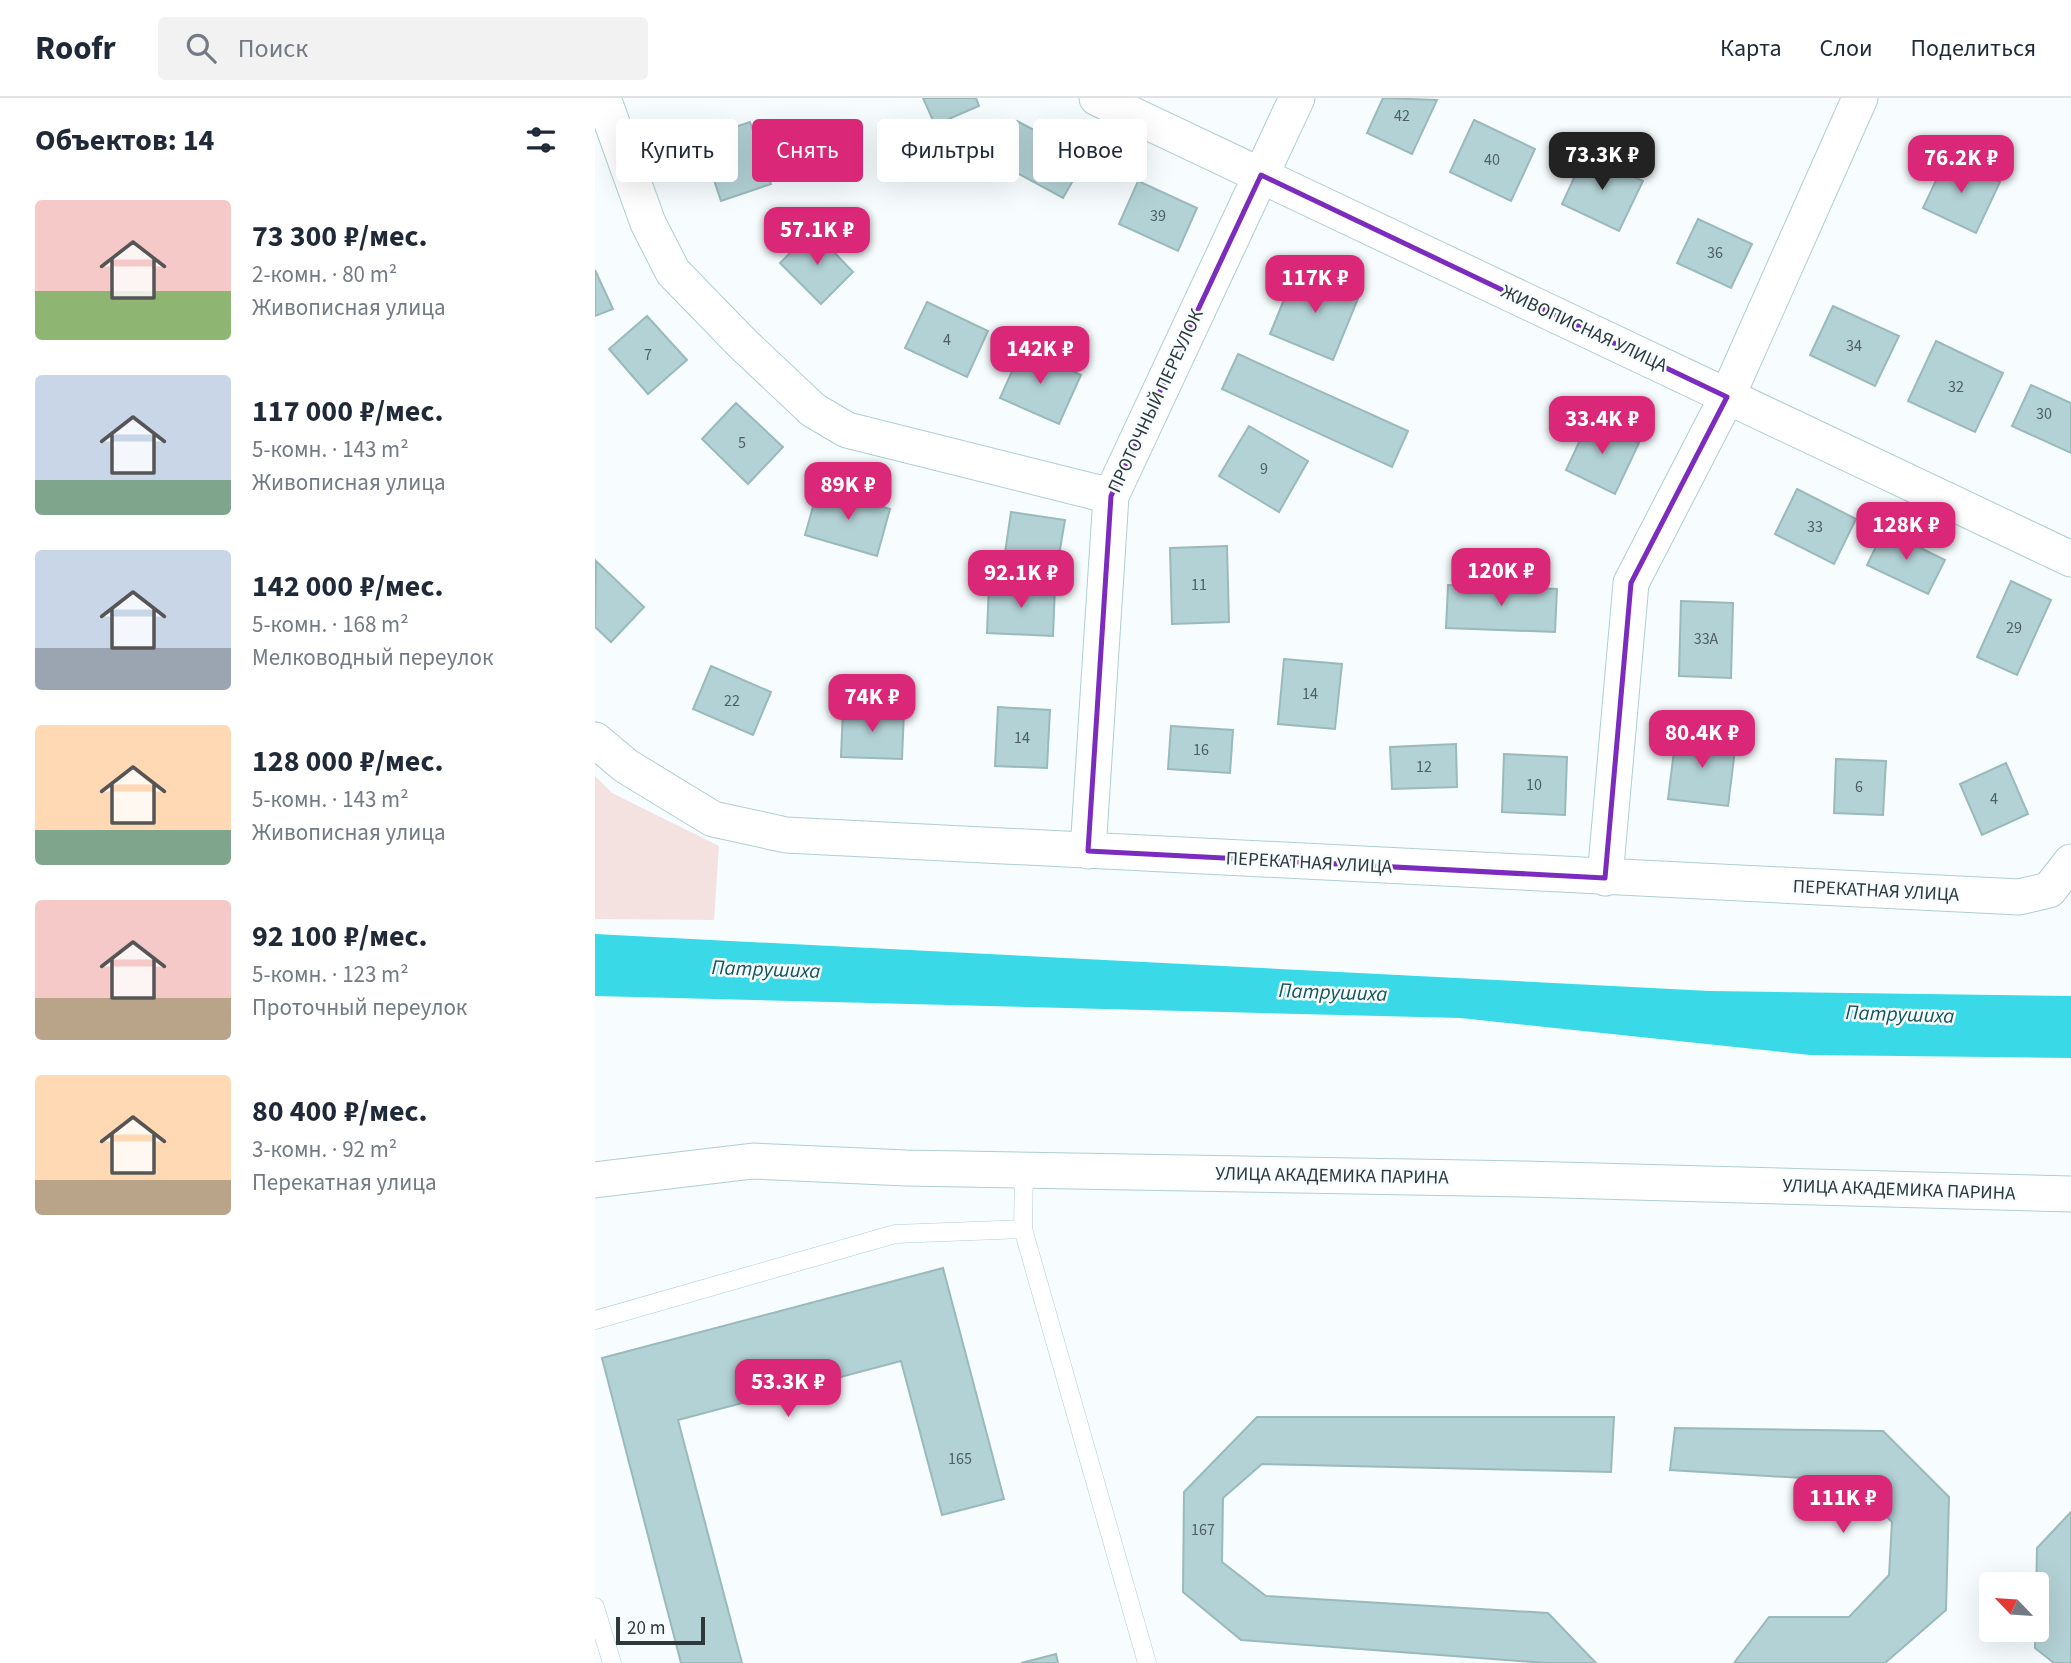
<!DOCTYPE html>
<html lang="ru">
<meta charset="utf-8">
<style>
:root{--surface:#fff;--page:#f2f2f3;--text:#1f2937;--muted:#747a83;--line:#e0e1e3;--accent:#db2777}
body{margin:0;font-family:"Source Sans 3",sans-serif;background:var(--page);color:var(--text);height:100vh;display:flex;flex-direction:column;font-size:26px;white-space:nowrap}
*{box-sizing:border-box;margin:0}
p{font-size:23px;color:var(--muted)}
.icon{flex:none;width:38px;height:38px;fill:none;stroke:currentColor;stroke-width:2;stroke-linecap:round;stroke-linejoin:round}
.map{position:relative;flex:1;overflow:hidden}
.details{display:flex;flex-direction:column;background:var(--surface);width:595px}
.details>*{flex:none}
.guide{position:absolute;left:21px;top:21px;width:665px;height:63px;display:flex;gap:14px}
.needle{width:46px;rotate:295deg}
.controls{position:absolute;left:1384px;top:1474px;display:grid;gap:14px}
.controls a{display:grid;place-items:center;width:70px;height:70px;border-radius:7px;background:var(--surface);box-shadow:0 7px 28px #0002;font-size:35px}
.scale{position:absolute;left:21px;bottom:18px;width:89px;box-sizing:border-box;padding-left:7px;border:4px solid #2d393b;border-top:0;font-size:19px;line-height:24px;white-space:nowrap;color:#2d393b;-webkit-text-stroke:5px #f7fdfe;paint-order:stroke}
.price{position:absolute;translate:-50% -60px;padding:0 16px;border-radius:14px;background:var(--accent);color:#fff;font-size:23px;line-height:46px;filter:drop-shadow(0 2px 4px #0008)}
.price::after{content:'';position:absolute;left:50%;top:42px;width:21px;height:16px;margin-left:-10px;background:inherit;clip-path:polygon(0 0,100% 0,50% 100%)}
.price.current{background:#222;color:#fff}
ul{padding:0;list-style:none}
li{display:flex;align-items:center;gap:21px;height:175px;padding:0 35px}
li span{display:grid;place-items:center;flex:none;width:196px;height:140px;border-radius:7px;color:#555}
li>.icon{margin-inline-start:auto}
span .icon{width:84px;height:84px;fill:#fffc;stroke-width:1}
li b{font-size:30px}
h2{display:flex;justify-content:space-between;align-items:center;height:84px;padding:0 35px;font-size:30px}
.chip{padding:0 24px;border-radius:7px;background:var(--surface);box-shadow:0 7px 28px #0002;font-size:24px;line-height:63px}
.chip.current{background:var(--accent);color:#fff}
header{display:flex;align-items:center;gap:42px;box-sizing:border-box;height:98px;padding:0 35px;background:var(--surface);border-bottom:2px solid var(--line)}
header strong{font-size:33px}
nav{display:flex;gap:38px;margin-inline-start:auto;font-size:24px}
.search{width:490px;height:63px;background:var(--page);display:flex;align-items:center;gap:18px;box-sizing:border-box;padding:0 24px;border-radius:7px;color:var(--muted);font-size:26px}
main{display:flex;flex:1;min-height:0}
.map>svg:first-child{display:block}
.green{fill:#f3e2df}
.water{fill:#3ad9e8}
.building{fill:#b3d2d6;stroke:#9ab9bc;stroke-width:2}
.lines{fill:none;stroke-linecap:round;stroke-linejoin:round}
.lane-casing{stroke:#aeced1;stroke-width:19}
.street-casing{stroke:#aeced1;stroke-width:37}
.lane{stroke:#fff;stroke-width:18}
.street{stroke:#fff;stroke-width:35}
.marked{fill:none;stroke:#7b2cbf;stroke-width:5;stroke-linejoin:round}
.labels{text-anchor:middle;dominant-baseline:central;stroke-width:5;stroke-linejoin:round;paint-order:stroke}
.number-label{font-size:16px;fill:#4e5f62}
.street-label{font-size:19px;fill:#2d393b;stroke:#f7fdfe}
.water-label{font-size:21px;font-style:italic;fill:#14545a;stroke:#f7fdfe}
</style>
<header>
<strong>Roofr</strong>
<div class="search"><svg class="icon" aria-label="search" viewBox="0 0 24 24"><circle cx="10" cy="10" r="6"/><path d="M15 15l6 6"/></svg>Поиск</div>
<nav><a>Карта</a><a>Слои</a><a>Поделиться</a></nav>
</header>
<main>
<section class="details">
<h2>Объектов: 14<svg class="icon" aria-label="filters" viewBox="0 0 24 24"><path d="M4 7h16M4 17h16"/><circle cx="9" cy="7" r="2"/><circle cx="15" cy="17" r="2"/></svg></h2>
<ul>
<li><span style="background:linear-gradient(#f6c9c9 65%,#8fb573 0)"><svg class="icon" aria-label="home" viewBox="0 0 24 24"><path d="M3 11l9-7 9 7M6 9v11h12V9"/></svg></span><div><b>73 300 ₽/мес.</b><p>2-комн. · 80 m²</p><p>Живописная улица</p></div></li>
<li><span style="background:linear-gradient(#c9d6e8 75%,#7fa58c 0)"><svg class="icon" aria-label="home" viewBox="0 0 24 24"><path d="M3 11l9-7 9 7M6 9v11h12V9"/></svg></span><div><b>117 000 ₽/мес.</b><p>5-комн. · 143 m²</p><p>Живописная улица</p></div></li>
<li><span style="background:linear-gradient(#c9d6e8 70%,#9aa5b1 0)"><svg class="icon" aria-label="home" viewBox="0 0 24 24"><path d="M3 11l9-7 9 7M6 9v11h12V9"/></svg></span><div><b>142 000 ₽/мес.</b><p>5-комн. · 168 m²</p><p>Мелководный переулок</p></div></li>
<li><span style="background:linear-gradient(#ffd9b3 75%,#7fa58c 0)"><svg class="icon" aria-label="home" viewBox="0 0 24 24"><path d="M3 11l9-7 9 7M6 9v11h12V9"/></svg></span><div><b>128 000 ₽/мес.</b><p>5-комн. · 143 m²</p><p>Живописная улица</p></div></li>
<li><span style="background:linear-gradient(#f6c9c9 70%,#b9a48a 0)"><svg class="icon" aria-label="home" viewBox="0 0 24 24"><path d="M3 11l9-7 9 7M6 9v11h12V9"/></svg></span><div><b>92 100 ₽/мес.</b><p>5-комн. · 123 m²</p><p>Проточный переулок</p></div></li>
<li><span style="background:linear-gradient(#ffd9b3 75%,#b9a48a 0)"><svg class="icon" aria-label="home" viewBox="0 0 24 24"><path d="M3 11l9-7 9 7M6 9v11h12V9"/></svg></span><div><b>80 400 ₽/мес.</b><p>3-комн. · 92 m²</p><p>Перекатная улица</p></div></li>
</ul>
</section>
<div class="map">
<svg width="1476" height="1565" viewBox="0 0 1476 1565">
<rect width="100%" height="100%" fill="#f7fdfe"/>
<!-- green -->
<path class="green" d="M0 678 17 695 124 748 119 822 0 821Z"/>
<!-- water -->
<path class="water" d="M0 836 1115 893 1476 898V960L1215 957 865 920 0 898Z"/>
<!-- building -->
<path class="building" d="M328 0H381L384 8 340 27Z
M788 0 842 2 817 56 772 35Z
M879 22 940 51 916 103 855 74Z
M422 23 491 60 468 100 400 63Z
M155 24 176 86 126 103 105 41Z
M990 56 1048 83 1024 133 967 106Z
M1352 59 1405 84 1381 135 1328 110Z
M543 83 602 110 583 153 524 126Z
M1103 121 1157 146 1136 190 1082 165Z
M218 132 258 174 226 206 185 165Z
M0 172 18 211 0 218Z
M701 172 764 198 738 262 675 236Z
M332 204 393 233 372 279 310 250Z
M1238 208 1304 238 1280 288 1215 257Z
M52 218 92 262 53 296 14 251Z
M1341 243 1408 275 1380 334 1313 303Z
M427 251 486 277 464 326 405 300Z
M643 256 813 333 797 369 627 291Z
M1436 287 1476 305V355L1417 328Z
M141 305 188 349 153 386 107 341Z
M995 321 1044 345 1020 396 971 372Z
M654 328 713 363 684 414 624 378Z
M223 391 295 411 282 458 210 437Z
M1202 391 1261 421 1239 466 1180 436Z
M416 414 470 422 463 463 410 455Z
M1289 432 1350 462 1333 496 1272 467Z
M632 448 634 524 577 526 575 450Z
M1 463 49 509 16 544 0 529Z
M1416 483 1456 502 1422 577 1382 559Z
M394 485 460 488 458 538 392 535Z
M853 487 962 491 960 534 851 530Z
M1086 503 1138 505 1136 580 1084 578Z
M689 561 747 566 740 631 683 626Z
M116 568 176 594 158 637 98 611Z
M403 609 455 612 452 670 400 668Z
M248 610 309 613 307 661 246 659Z
M576 628 638 632 635 675 573 671Z
M1081 637 1141 644 1133 708 1073 701Z
M861 646 862 689 797 691 795 649Z
M909 656 972 659 970 717 907 714Z
M1241 661 1291 663 1288 717 1239 715Z
M1411 665 1433 716 1387 737 1365 686Z
M348 1170 409 1401 347 1417 306 1263 83 1322 147 1565H86L7 1260Z
M662 1319H1019L1016 1374 667 1366 628 1400 627 1464 671 1498 953 1515 1001 1565H951L646 1542 588 1494 589 1394Z
M1080 1330 1288 1333 1354 1399 1351 1512 1290 1565H1139L1174 1519H1254L1294 1477 1297 1424 1257 1383 1075 1372Z
M1476 1414V1565H1459L1440 1550 1442 1450Z
M461 1556 463 1565H426Z"/>
<g class="lines">
<!-- lane casing -->
<g class="lane-casing">
<path id="lane" d="M429 1073 428 1131 552 1565
M0 1222 300 1136 428 1131
M0 1509 17 1565"/>
</g>
<!-- street casing -->
<g class="street-casing">
<path id="street" d="M8 0 53 125 78 174 148 246 218 312 252 332 516 398
M502 0 1476 461
M0 642 31 668 118 721 191 737 1424 799 1454 792 1476 764
M493 753 516 398 702 0
M1010 780 1036 485 1132 299 1265 0
M0 1082 158 1063 311 1070 928 1081 1476 1096"/>
</g>
<!-- lane -->
<use href="#lane" class="lane"/>
<!-- street -->
<use href="#street" class="street"/>
</g>
<!-- marked area -->
<path class="marked" d="M666 77 1132 299 1036 485 1010 780 493 753 516 398Z"/>
<g class="labels">
<!-- number labels -->
<g class="number-label">
<text x="807" y="18">42</text>
<text x="897" y="62">40</text>
<text x="563" y="118">39</text>
<text x="1120" y="155">36</text>
<text x="352" y="242">4</text>
<text x="1259" y="248">34</text>
<text x="53" y="257">7</text>
<text x="1361" y="289">32</text>
<text x="1449" y="316">30</text>
<text x="147" y="345">5</text>
<text x="669" y="371">9</text>
<text x="1220" y="429">33</text>
<text x="604" y="487">11</text>
<text x="1419" y="530">29</text>
<text x="1111" y="541">33А</text>
<text x="715" y="596">14</text>
<text x="137" y="603">22</text>
<text x="427" y="640">14</text>
<text x="606" y="652">16</text>
<text x="829" y="669">12</text>
<text x="939" y="687">10</text>
<text x="1264" y="689">6</text>
<text x="1399" y="701">4</text>
<text x="365" y="1361">165</text>
<text x="608" y="1432">167</text>
</g>
<!-- street labels -->
<g class="street-label">
<text transform="translate(989 231) rotate(25)">ЖИВОПИСНАЯ УЛИЦА</text>
<text transform="translate(561 303) rotate(-65)">ПРОТОЧНЫЙ ПЕРЕУЛОК</text>
<text transform="translate(714 765) rotate(3)">ПЕРЕКАТНАЯ УЛИЦА</text>
<text transform="translate(1281 793) rotate(3)">ПЕРЕКАТНАЯ УЛИЦА</text>
<text transform="translate(737 1078) rotate(1)">УЛИЦА АКАДЕМИКА ПАРИНА</text>
<text transform="translate(1304 1092) rotate(2)">УЛИЦА АКАДЕМИКА ПАРИНА</text>
</g>
<!-- water labels -->
<g class="water-label">
<text transform="translate(171 871) rotate(2)">Патрушиха</text>
<text transform="translate(738 894) rotate(2)">Патрушиха</text>
<text transform="translate(1305 916) rotate(2)">Патрушиха</text>
</g>
</g>
</svg>
<div class="controls">
<a><svg class="needle" viewBox="-14 -14 28 28"><path d="M0-13l5 13h-10z" fill="#e53935"/><path d="M0 13l5-13h-10z" fill="#747a83"/></svg></a>
</div>
<div class="scale">20 m</div>
<b class="price current" style="left:1007px;top:94px">73.3K ₽</b>
<b class="price" style="left:1366px;top:97px">76.2K ₽</b>
<b class="price" style="left:222px;top:169px">57.1K ₽</b>
<b class="price" style="left:720px;top:217px">117K ₽</b>
<b class="price" style="left:445px;top:288px">142K ₽</b>
<b class="price" style="left:1007px;top:358px">33.4K ₽</b>
<b class="price" style="left:253px;top:424px">89K ₽</b>
<b class="price" style="left:1311px;top:464px">128K ₽</b>
<b class="price" style="left:906px;top:510px">120K ₽</b>
<b class="price" style="left:426px;top:512px">92.1K ₽</b>
<b class="price" style="left:277px;top:636px">74K ₽</b>
<b class="price" style="left:1107px;top:672px">80.4K ₽</b>
<b class="price" style="left:193px;top:1321px">53.3K ₽</b>
<b class="price" style="left:1248px;top:1437px">111K ₽</b>
<div class="guide">
<a class="chip">Купить</a>
<a class="chip current">Снять</a>
<a class="chip">Фильтры</a>
<a class="chip">Новое</a>
</div>
</div>
</main>
